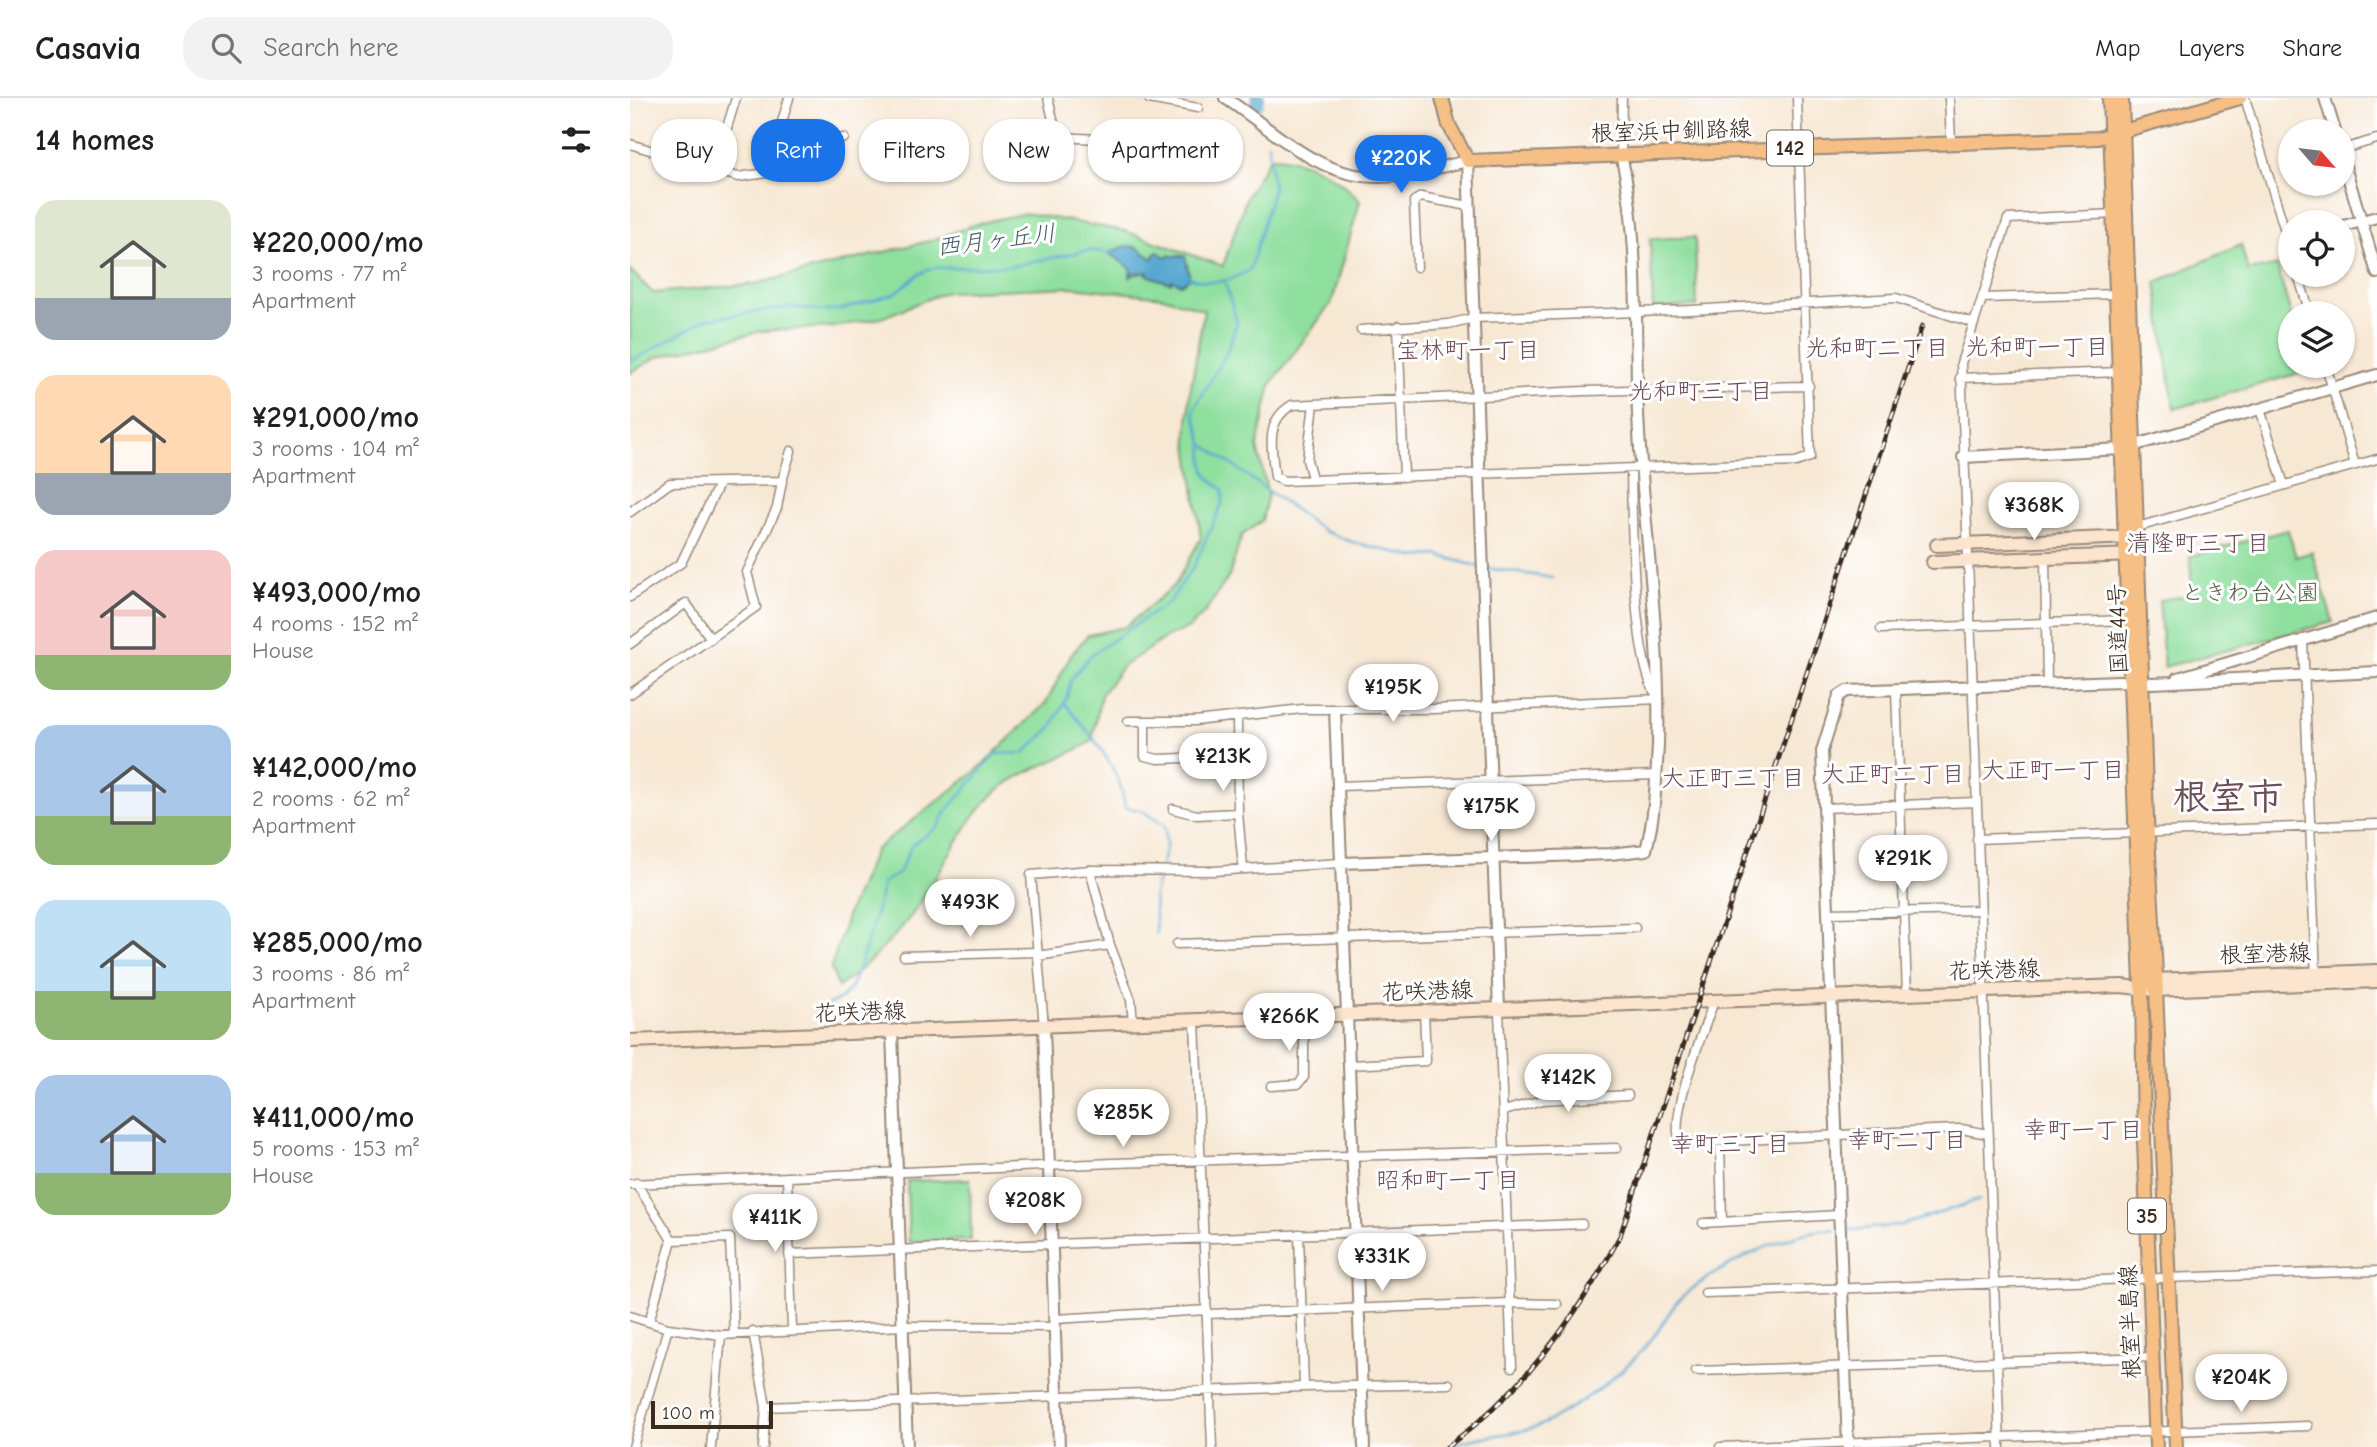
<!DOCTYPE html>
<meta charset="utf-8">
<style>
:root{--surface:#fff;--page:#f2f2f2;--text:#202124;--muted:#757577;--line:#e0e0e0;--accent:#1a73e8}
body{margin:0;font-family:"Comic Neue","Klee One",sans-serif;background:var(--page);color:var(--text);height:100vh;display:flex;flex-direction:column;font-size:26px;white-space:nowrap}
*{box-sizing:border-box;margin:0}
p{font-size:23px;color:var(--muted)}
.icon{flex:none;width:38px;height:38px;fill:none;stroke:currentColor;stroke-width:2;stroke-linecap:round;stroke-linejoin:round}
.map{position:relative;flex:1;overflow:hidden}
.side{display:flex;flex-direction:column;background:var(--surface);width:630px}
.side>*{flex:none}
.hud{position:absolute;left:21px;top:21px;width:665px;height:63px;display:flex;gap:14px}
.needle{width:46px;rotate:118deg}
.buttons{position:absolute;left:1648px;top:21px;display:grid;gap:14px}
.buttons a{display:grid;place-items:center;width:77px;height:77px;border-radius:50%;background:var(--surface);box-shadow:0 2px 5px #0004;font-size:35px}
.scale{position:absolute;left:21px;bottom:18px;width:122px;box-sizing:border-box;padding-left:7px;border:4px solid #3b2a1e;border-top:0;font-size:19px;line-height:24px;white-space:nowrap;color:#3b2a1e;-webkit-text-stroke:5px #fff;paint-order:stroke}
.price{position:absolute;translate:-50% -60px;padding:0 16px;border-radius:24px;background:#fff;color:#222;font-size:23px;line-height:46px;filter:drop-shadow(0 2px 4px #0008)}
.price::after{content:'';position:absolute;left:50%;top:42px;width:21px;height:16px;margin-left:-10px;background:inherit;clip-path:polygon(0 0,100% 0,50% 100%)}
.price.active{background:var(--accent);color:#fff}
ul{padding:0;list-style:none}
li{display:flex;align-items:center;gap:21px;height:175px;padding:0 35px}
li span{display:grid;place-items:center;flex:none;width:196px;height:140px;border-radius:21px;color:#555}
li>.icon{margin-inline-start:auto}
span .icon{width:84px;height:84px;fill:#fffc;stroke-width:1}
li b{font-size:30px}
h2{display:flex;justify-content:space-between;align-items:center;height:84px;padding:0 35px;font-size:30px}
.pill{padding:0 24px;border-radius:28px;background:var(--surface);box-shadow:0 2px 5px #0004;font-size:24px;line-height:63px}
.pill.active{background:var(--accent);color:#fff}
header{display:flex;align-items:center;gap:42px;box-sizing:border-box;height:98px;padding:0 35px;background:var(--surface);border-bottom:2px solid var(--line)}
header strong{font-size:33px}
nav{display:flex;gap:38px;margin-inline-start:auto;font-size:24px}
.search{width:490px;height:63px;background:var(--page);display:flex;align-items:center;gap:18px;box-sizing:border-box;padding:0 24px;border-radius:28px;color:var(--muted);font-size:26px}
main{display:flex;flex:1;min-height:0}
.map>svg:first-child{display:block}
.green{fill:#8fdf9e;stroke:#65845e;stroke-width:2;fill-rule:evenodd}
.water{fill:#58a8d2;stroke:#4a6978;stroke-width:2}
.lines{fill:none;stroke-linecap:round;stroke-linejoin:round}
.stream{stroke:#58a8d2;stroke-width:2.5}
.river{stroke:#58a8d2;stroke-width:14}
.minor-casing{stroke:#998979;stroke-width:11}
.tertiary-casing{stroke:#998979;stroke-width:14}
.secondary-casing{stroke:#998979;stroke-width:16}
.primary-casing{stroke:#998979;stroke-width:16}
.trunk-casing{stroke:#998979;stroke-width:18}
.minor{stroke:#fff;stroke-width:8}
.tertiary{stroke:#fff;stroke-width:10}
.secondary{stroke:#fbe5cf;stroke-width:12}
.primary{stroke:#f5bf86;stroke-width:12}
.trunk{stroke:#f5bf86;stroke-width:14}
.rail-casing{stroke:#3b2a1e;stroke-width:5}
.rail{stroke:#fff;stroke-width:2.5;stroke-dasharray:8;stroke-linecap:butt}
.labels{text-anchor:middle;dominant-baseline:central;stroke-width:6;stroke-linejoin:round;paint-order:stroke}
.shield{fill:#fff;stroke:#766a62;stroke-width:2}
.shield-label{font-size:21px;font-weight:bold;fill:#3b2a1e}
.street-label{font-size:23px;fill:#3b2a1e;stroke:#fff}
.park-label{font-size:23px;fill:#546044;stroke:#fff}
.water-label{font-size:24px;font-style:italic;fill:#475c66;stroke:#fff}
.neighbourhood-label{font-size:24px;fill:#6e4d57;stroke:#fff}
.town-label{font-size:37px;font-weight:bold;fill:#6e4d57;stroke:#fff}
</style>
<header>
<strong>Casavia</strong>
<div class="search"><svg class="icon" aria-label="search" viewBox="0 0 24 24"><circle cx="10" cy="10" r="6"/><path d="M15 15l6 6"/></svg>Search here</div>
<nav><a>Map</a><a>Layers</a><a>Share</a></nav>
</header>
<main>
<section class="side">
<h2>14 homes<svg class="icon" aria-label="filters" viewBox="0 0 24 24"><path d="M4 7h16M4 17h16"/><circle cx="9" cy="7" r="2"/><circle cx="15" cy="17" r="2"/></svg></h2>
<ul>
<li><span style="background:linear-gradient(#dfe7d0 70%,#9aa5b1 0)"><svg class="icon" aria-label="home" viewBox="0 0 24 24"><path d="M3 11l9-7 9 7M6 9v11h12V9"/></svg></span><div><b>¥220,000/mo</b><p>3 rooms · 77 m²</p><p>Apartment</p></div></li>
<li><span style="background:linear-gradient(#ffd9b3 70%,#9aa5b1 0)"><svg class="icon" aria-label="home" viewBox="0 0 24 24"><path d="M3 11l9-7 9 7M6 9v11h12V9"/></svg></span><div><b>¥291,000/mo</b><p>3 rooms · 104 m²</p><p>Apartment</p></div></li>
<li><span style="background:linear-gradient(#f6c9c9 75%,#8fb573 0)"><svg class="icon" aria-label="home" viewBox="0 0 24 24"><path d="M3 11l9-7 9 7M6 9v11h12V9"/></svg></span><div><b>¥493,000/mo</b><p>4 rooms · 152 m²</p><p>House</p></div></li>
<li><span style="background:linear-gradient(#a9c7e8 65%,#8fb573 0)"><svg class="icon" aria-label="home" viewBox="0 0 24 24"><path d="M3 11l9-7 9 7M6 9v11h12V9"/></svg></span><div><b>¥142,000/mo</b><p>2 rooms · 62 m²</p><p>Apartment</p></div></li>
<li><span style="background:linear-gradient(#bfe0f5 65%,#8fb573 0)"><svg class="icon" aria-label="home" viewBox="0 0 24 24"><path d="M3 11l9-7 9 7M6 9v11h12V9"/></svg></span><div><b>¥285,000/mo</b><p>3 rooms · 86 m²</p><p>Apartment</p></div></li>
<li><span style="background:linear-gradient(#a9c7e8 70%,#8fb573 0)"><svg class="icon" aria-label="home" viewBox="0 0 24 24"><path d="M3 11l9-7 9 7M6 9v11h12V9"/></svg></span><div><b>¥411,000/mo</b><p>5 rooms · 153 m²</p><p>House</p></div></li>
</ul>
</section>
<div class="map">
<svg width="1747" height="1349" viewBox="0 0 1747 1349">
<rect width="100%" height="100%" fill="#fff"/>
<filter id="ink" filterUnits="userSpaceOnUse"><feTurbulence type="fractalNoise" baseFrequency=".0143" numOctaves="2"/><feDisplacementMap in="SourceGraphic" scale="14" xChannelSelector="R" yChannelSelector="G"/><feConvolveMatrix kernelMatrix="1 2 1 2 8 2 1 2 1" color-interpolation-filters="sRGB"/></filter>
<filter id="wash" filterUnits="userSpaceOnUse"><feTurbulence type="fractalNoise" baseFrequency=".00686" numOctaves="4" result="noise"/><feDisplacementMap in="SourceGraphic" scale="28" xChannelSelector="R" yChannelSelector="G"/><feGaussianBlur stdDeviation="1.57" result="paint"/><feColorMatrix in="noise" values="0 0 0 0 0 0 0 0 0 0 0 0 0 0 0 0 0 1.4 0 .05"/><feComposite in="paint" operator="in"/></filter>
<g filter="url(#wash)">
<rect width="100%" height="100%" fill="#f7e8d4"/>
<!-- green -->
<path class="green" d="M640 59C674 59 708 78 730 103L702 204 641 286 627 349 638 396 632 423 612 437 599 478 575 514 559 530 535 540 493 568 471 597 462 643C432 663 397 669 368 692 338 718 321 755 301 788 280 825 242 865 208 889L201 870 218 815 245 752 346 673 416 605 441 557 458 537 495 529 545 487 571 440 557 339 560 294 574 212 533 199 443 189 315 194 251 220 203 229 132 233 27 259 0 275V172L23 195 125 186 303 142 346 126 395 115 495 133 593 168 617 98ZM506 149 523 161 540 157 558 170 557 174 539 185 524 180 518 174 500 178 501 170 480 155Z
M1065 139 1067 208 1023 210 1020 141Z
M1611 147 1618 173 1647 168 1661 217V268H1675L1677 273 1544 311 1526 184Z
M1658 432 1666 459 1682 454 1703 524 1534 569 1529 502 1562 497 1560 458Z
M340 1081 341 1142 279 1144 277 1083Z"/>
<!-- water -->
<path class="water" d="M495 148 506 149 523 161 527 153 533 158H555L560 180 551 186 542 182 540 185 517 177 518 174 503 175 500 180 501 170 478 155Z"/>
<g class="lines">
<!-- stream -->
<path class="stream" d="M558 179C583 188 597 184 620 172L643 91 638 45
M0 264 76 221 160 209 195 213 213 211 264 196 289 176 303 170 382 168 460 152 482 155
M573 346 694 433 722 444 784 459 807 457 850 469
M857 470 923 480
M434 605C459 634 491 670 495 709L512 713 535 728 536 749 524 796 526 836
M194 917 199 906C207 903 212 901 217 894 229 880 249 806 253 784L268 776 282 747 308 729 317 713 365 656 394 655 421 630 437 599 441 581 461 557 539 504 564 468 593 403V391C570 376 574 370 573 347 572 336 566 324 563 313L597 254 607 224 595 185
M1212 1133 1272 1127 1349 1102
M818 1349C850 1334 890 1340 921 1322 958 1301 998 1272 1024 1238 1033 1227 1039 1213 1048 1203 1076 1174 1166 1128 1205 1132"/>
<!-- river -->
<path class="river" d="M627 5 628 0"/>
</g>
</g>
<g filter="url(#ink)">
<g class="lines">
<!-- minor casing -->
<g class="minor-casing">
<path id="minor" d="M418 0 427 39 490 42 512 73
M1167 0 1180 359 1166 364 654 383 645 379C642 352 634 323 662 307L955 293 1179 288
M1319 0 1321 44
M1615 0 1661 153
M519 1 568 10
M0 46 108 79 137 75 159 0
M1713 51 1747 41
M143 55 214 40
M991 56 992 0
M84 72 106 0
M787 169 784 103 791 99 839 108
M1668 177 1680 215
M1352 200 1487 196
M768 228 774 379
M731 232 818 226 844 220 1061 212 1266 200 1344 225
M1696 268 1725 367
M1330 280 1490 274
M1630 311 1654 387
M1001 371C1002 419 1002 563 1027 598
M682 380 677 362 684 306
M152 383 161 353
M0 414 40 385 152 383 147 410 117 474 126 509 0 596
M1504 430 1747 361
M1415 460 1417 586
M0 499 51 465 90 384
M1251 531 1498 522
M1673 541 1686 879
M0 546 56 505 81 541
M1266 592 1277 896
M607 618 608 715 613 770
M498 623H565L672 611H805L1029 601
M515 623V658L528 661 607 658
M709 688 1027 677
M1194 710 1346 704
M543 711 567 717 608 715
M1347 741 1747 726
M460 772 480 847 501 902 503 925
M1198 815 1350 812
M547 846 1005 830
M274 858 407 854
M407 858 480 847
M1084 903C1075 929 1038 1019 1050 1042L1059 1045 1302 1032 1331 1031 1358 1036
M869 912 882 1269
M565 923 582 1349
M414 929 401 777 460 772 583 773 711 765
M720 967 796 963 794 914
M641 988 668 986 674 979V919
M874 1013 912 1002 998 997
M1090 1042 1092 1123
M157 1079 162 1231
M6 1085 42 1142 19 1224
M0 1086 484 1065 987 1050
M1073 1125 1209 1117
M669 1136 674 1289
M42 1142 100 1140 104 1234
M159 1156 952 1126
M1075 1195 1747 1173
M577 1216 880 1205 927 1206
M0 1218 38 1230 91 1237 273 1228 425 1229
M425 1221 577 1212
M123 1233 136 1309 133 1349
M1066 1273 1523 1259
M136 1309 674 1289 819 1286
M3 1349 38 1230
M81 1349 91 1237
M1090 1349 1678 1328
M1370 1349 1331 265 1378 121 1486 116"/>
</g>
<!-- tertiary casing -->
<g class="tertiary-casing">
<path id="tertiary" d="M595 0C643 31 687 79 747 79 777 79 809 69 838 63L869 912
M1695 0 1705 33
M1713 62 1747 175
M1713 128 1747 119
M1658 144 1661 143
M1333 359 1492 351 1747 277
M1548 580 1747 520
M705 612 734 1349
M711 765 980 756 1016 752C1025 718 1026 682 1028 647 1031 542 1015 439 1009 335 1003 241 1012 148 991 56
M414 929 429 1349
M262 934 277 1349
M1218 1349 1192 653 1209 598 1217 593 1489 583 1523 585 1747 574"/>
</g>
<!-- secondary casing -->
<g class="secondary-casing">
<path id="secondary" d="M1307 447 1503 439
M1303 464 1506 457
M1518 885 1525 882 1747 873
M0 943 1491 888 1526 892 1747 883"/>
</g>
<!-- primary casing -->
<g class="primary-casing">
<path id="primary" d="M812 0 819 27 838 63 1468 40 1610 0
M1512 888 1514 1044 1526 1349
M1526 892 1546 1349"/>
</g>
<!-- trunk casing -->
<g class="trunk-casing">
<path id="trunk" d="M1480 0 1512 888
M1491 0 1516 721 1526 892"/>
</g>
<!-- minor -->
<use href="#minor" class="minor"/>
<!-- tertiary -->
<use href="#tertiary" class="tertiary"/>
<!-- secondary -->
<use href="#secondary" class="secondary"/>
<!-- primary -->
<use href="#primary" class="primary"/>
<!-- trunk -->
<use href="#trunk" class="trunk"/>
<!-- rail casing -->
<g class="rail-casing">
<path id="rail" d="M817 1349C894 1292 945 1222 990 1138L1292 228"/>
</g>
<!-- rail -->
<use href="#rail" class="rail"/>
</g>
</g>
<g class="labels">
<!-- shield labels -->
<g class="shield">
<rect x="1137" y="32.5" width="46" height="35" rx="5"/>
<rect x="1498" y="1100.5" width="38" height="35" rx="5"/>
</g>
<g class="shield-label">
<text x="1160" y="50">142</text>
<text x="1517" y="1118">35</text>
</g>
<!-- street labels -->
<g class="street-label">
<text transform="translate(1041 33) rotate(-2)">根室浜中釧路線</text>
<text transform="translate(1488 531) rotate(-92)">国道44号</text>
<text transform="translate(1635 856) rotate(-2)">根室港線</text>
<text transform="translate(1364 872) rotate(-2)">花咲港線</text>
<text transform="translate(797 893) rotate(-2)">花咲港線</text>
<text transform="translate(230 914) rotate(-2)">花咲港線</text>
<text transform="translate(1500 1224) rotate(-92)">根室半島線</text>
</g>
<!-- park labels -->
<g class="park-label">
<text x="1620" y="494">ときわ台公園</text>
</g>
<!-- water labels -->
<g class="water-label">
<text transform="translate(366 142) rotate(-7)">西月ヶ丘川</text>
</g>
<!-- neighbourhood labels -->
<g class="neighbourhood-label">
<text x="1407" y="249">光和町一丁目</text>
<text x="1247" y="250">光和町二丁目</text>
<text x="838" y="252">宝林町一丁目</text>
<text x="1071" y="293">光和町三丁目</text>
<text x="1568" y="445">清隆町三丁目</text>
<text x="1423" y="672">大正町一丁目</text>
<text x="1263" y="676">大正町二丁目</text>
<text x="1103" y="680">大正町三丁目</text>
<text x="1453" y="1032">幸町一丁目</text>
<text x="1277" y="1042">幸町二丁目</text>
<text x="1100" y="1046">幸町三丁目</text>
<text x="818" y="1082">昭和町一丁目</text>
</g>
<!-- town labels -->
<g class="town-label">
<text x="1598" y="699">根室市</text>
</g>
</g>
</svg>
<div class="buttons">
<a><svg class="needle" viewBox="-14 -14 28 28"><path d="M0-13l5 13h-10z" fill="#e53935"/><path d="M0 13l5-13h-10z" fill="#757577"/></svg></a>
<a><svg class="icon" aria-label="locate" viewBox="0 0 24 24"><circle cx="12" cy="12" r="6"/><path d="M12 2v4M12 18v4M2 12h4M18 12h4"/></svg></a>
<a><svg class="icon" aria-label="layers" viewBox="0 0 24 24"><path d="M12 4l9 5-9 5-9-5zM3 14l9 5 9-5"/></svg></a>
</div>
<div class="scale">100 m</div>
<b class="price active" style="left:771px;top:97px">¥220K</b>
<b class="price" style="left:1404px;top:444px">¥368K</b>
<b class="price" style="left:763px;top:626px">¥195K</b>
<b class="price" style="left:593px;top:695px">¥213K</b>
<b class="price" style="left:861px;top:745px">¥175K</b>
<b class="price" style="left:1273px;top:797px">¥291K</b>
<b class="price" style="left:340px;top:841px">¥493K</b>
<b class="price" style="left:659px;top:955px">¥266K</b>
<b class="price" style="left:938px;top:1016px">¥142K</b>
<b class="price" style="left:493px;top:1051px">¥285K</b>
<b class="price" style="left:405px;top:1139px">¥208K</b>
<b class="price" style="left:145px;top:1156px">¥411K</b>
<b class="price" style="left:752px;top:1195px">¥331K</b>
<b class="price" style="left:1611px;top:1316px">¥204K</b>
<div class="hud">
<a class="pill">Buy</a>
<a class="pill active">Rent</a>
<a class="pill">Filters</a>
<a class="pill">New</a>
<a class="pill">Apartment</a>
</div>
</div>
</main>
